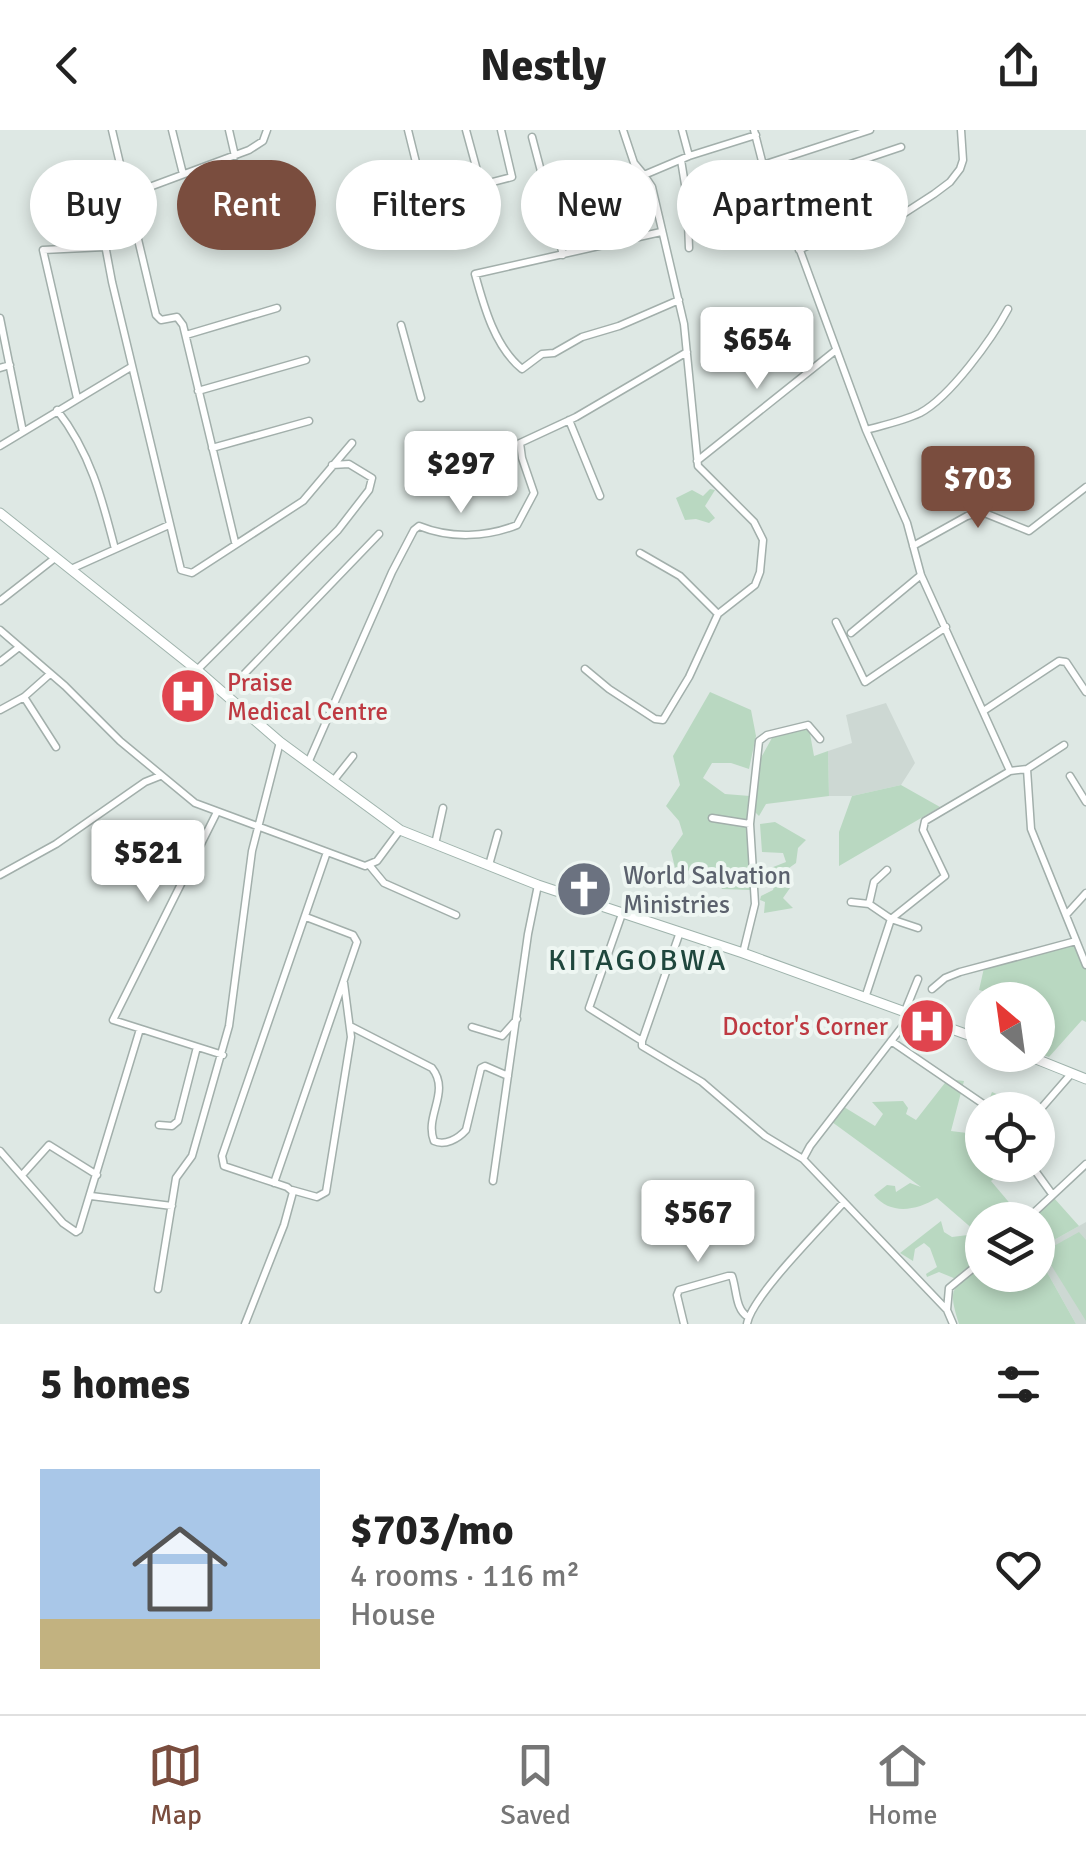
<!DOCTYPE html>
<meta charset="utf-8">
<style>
:root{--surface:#fff;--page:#f6f6f6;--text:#222;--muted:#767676;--line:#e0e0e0;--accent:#7a4d3e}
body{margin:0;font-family:Signika,sans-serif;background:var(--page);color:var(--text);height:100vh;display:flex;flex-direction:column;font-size:38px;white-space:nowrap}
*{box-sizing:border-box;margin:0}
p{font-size:32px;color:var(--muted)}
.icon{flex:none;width:55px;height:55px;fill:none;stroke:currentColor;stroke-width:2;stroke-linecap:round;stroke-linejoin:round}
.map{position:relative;height:1194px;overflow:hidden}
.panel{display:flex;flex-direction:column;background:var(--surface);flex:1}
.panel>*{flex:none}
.top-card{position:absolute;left:30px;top:30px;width:1028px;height:90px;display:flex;gap:20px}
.needle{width:65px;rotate:331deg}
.fabs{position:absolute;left:965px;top:852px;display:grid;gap:20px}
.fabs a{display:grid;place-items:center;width:90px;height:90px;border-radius:50%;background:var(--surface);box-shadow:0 5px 15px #0003;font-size:50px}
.price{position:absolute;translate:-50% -85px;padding:0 22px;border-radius:10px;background:#fff;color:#222;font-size:32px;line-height:65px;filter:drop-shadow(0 2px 5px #0008)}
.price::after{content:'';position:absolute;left:50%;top:60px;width:30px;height:22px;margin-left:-15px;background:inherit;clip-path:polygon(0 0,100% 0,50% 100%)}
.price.current{background:var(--accent);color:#fff}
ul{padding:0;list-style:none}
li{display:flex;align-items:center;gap:30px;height:250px;padding:0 40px}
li+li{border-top:2px solid var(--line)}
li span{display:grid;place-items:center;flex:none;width:280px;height:200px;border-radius:0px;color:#555}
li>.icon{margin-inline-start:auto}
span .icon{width:120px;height:120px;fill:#fffc;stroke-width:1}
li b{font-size:42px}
h2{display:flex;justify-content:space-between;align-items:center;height:120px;padding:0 40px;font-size:42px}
.tag{padding:0 35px;border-radius:45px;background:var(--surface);box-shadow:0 5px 15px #0003;font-size:35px;line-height:90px}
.tag.current{background:var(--accent);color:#fff}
header{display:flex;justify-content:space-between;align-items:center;height:130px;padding:0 40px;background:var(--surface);font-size:45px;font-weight:700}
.dock{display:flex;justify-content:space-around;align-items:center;height:140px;border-top:2px solid var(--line);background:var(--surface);font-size:28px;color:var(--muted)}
.dock a{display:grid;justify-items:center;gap:5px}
.dock .current{color:var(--accent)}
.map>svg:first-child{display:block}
.built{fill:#cdd8d3}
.green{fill:#b9d8c1}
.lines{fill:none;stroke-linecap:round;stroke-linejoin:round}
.street-casing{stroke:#a2afab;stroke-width:9}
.secondary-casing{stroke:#9fb3ac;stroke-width:11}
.street{stroke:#fff;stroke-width:6}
.secondary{stroke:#fff;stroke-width:9}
.labels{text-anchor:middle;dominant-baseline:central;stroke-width:8;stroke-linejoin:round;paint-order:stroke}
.health-label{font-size:25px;fill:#be3a42;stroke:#eef6f2;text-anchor:start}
.worship-label{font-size:25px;fill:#5b616d;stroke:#eef6f2;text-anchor:start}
.quarter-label{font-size:30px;letter-spacing:2.5px;fill:#1f473d;stroke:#eef6f2}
</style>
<header><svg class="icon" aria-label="back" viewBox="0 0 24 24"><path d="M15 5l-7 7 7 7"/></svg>Nestly<svg class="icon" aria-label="share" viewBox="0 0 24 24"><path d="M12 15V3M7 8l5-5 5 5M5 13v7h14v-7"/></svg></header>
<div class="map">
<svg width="1086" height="1194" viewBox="0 0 1086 1194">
<rect width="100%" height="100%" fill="#dee8e4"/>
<!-- built -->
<path class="built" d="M886 573 915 633 901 655 852 666H829L828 621 852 613 846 585Z
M1086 1092V1194H1076L1038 1126V1119Z"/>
<!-- green -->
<path class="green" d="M710 359 715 360 705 376 715 388 709 393 696 389 685 390 676 368 692 360 703 366Z
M710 562 751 580 756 606 749 639 731 633H712L703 648 725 664 750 666 753 754 750 760 722 759 715 746 675 738 671 721 683 704 679 691 666 676 680 655 673 626Z
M809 598 814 626 828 621 829 666 766 674 759 686 753 680 757 635 773 606Z
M901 655 940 677 839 736V702L852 666Z
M775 692 806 710 798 718 796 733 789 738 790 758 783 768 793 778 764 783 765 772 760 770 761 766 773 760 776 749 768 739 786 732 783 723 762 722 760 694Z
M1078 812 1086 831V892L1082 890 1049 927 1038 923V870H997V865L979 860 984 838Z
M948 949 964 951 951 1001 975 1004 982 986V1035H1011L991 1051 1024 1090H982V1107L937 1068C916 1081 890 1085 874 1065L887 1055 895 1056 896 1062 910 1053 921 1057 832 992 844 977 875 996 883 984 872 972 903 971 908 978 906 984 916 990Z
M992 962 1020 974 1026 980H985Z
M1054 1068 1079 1096 1038 1119V1090H1031Z
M941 1091 944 1102 952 1107 976 1104 973 1113 982 1122V1130L956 1149 939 1142 927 1147 926 1144 937 1137 930 1118 924 1113 915 1119 913 1131 900 1123Z
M1079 1102 1086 1110V1191L1043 1122Z
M1038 1126 1076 1194H959C947 1156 952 1159 982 1136V1145H1038Z"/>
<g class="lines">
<!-- street casing -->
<g class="street-casing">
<path id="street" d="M112 0 156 185 161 190 177 187 183 195 235 412
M172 0 183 44
M229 0 235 26
M408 0 434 105
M466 0 481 55 512 47 501 0
M623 0 634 33 644 45
M682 0 689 26
M754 0 763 35 791 96 866 300 907 393 921 445 1010 641 1027 639 1031 699 1086 835
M532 7 563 125
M681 30 687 67 689 118
M763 35 870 0
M94 56 112 152 181 440 192 443 303 371 352 313
M773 60 901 17
M128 65 249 20 263 11 267 0
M661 102 475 144C484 177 495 217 522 239L542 224 554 223 582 207 619 196 679 170
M799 120 854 93 900 86 934 64 950 52 960 39 963 30 961 0
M0 188 23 302
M401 195 421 268
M186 205 277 178
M0 238 10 235
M198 261 306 230
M77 268 43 120 105 117
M57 280C90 322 102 368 115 419
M569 290 600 366
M866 300C884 295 903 291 920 283 950 267 992 209 1008 179
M0 316 131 237
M212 318 309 291
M697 331 836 220
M913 416 967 386 982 382 1029 401 1086 357
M640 423 680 446 718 484 755 455 760 442 763 410 754 392 698 336 684 194 652 57 644 45 689 26 756 5
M71 439 169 395
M0 471 55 428
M836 492 865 552 946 497
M0 500 65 556 120 611 195 673 365 736 377 731 400 700
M851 503 921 445
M0 532 18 518
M585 539 609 559 655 589 663 590 689 547 718 484
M197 540 338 400 369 360 372 348 349 334 332 335
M225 564 379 404
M24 567 56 617
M0 580 24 567 50 544
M985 580 1059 531 1066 532 1086 562
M308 633 392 442 414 400 419 396C451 409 487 407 517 395L534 363 522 328 520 313 576 287 687 222
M1027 639 1064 615
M1070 646 1086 672
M334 650 353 626
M217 682 113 890 223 925
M712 688 750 694
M435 714 443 678
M489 735 498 703
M370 736 384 753 456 785
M0 745 56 714 145 652 160 646
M851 772 869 774 891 789 865 868
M869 774 874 752 887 740
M622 784 589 878 642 911V916L702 952 765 1006 803 1029
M1066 785 1086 763
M918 798 891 789 945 746 923 700 925 691 1010 641
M743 823 755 774 750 694 759 611 767 605 808 595 820 609
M932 859 945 848 960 842 1076 811
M905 881 918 849
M912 884 810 1016 803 1029 947 1180
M352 897 432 938C451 962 424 986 434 1011 445 1016 458 1009 466 1000L481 938 485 936 508 946
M472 897 502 906 517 889
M642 911 680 802
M891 911 992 980
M1038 982 1071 944
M159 995 172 996 178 991 197 917
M0 1021 63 1093 76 1102 79 1100 140 899
M1031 1035 1052 1064
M23 1044 49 1015 97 1045
M493 1051 528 804 538 755
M274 1053 357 812 353 805 306 787
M292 1060 317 1067 326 1062 351 907 344 853
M91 1066 172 1076
M990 1084 996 1090
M1026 1090 1086 1034
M158 1159 176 1048 192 1026 229 896 252 721 280 612
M245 1194 284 1095 293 1062 287 1057 224 1036 222 1026 327 722
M684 1194 677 1165 679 1160 728 1146H732C737 1160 735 1179 748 1187
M747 1194C751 1167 823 1096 844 1072
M953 1194 947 1180 949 1158 982 1131"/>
</g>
<!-- secondary casing -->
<g class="secondary-casing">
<path id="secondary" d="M0 383 197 540 280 612 400 700 538 755 743 823 982 910
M1026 925 1086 949"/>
</g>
<!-- street -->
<use href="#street" class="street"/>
<!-- secondary -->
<use href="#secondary" class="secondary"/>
</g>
<!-- icons -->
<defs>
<g id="hospital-disc" transform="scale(2.875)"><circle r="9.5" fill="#e0444e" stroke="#eef6f2"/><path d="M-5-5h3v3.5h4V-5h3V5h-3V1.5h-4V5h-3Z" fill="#fff"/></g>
<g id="church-disc" transform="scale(2.875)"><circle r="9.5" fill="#6b7280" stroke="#eef6f2"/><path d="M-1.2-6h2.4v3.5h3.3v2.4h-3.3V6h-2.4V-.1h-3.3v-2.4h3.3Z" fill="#fff"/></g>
</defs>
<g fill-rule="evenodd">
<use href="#hospital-disc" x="188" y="566"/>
<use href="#church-disc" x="584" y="759"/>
<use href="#hospital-disc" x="927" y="896"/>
</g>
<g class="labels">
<!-- health labels -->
<g class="health-label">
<text x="227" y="552">Praise<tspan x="227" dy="29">Medical Centre</tspan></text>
<text x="888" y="896" text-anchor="end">Doctor's Corner</text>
</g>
<!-- worship labels -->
<g class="worship-label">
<text x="623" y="745">World Salvation<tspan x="623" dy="29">Ministries</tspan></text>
</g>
<!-- quarter labels -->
<g class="quarter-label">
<text x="638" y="830">KITAGOBWA</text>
</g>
</g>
</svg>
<div class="fabs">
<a><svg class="needle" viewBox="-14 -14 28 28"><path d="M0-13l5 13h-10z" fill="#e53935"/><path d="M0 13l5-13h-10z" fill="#767676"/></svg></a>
<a><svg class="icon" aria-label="locate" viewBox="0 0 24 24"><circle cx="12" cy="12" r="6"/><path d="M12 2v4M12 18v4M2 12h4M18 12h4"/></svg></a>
<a><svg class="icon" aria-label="layers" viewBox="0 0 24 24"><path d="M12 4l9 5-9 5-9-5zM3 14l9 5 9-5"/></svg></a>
</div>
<b class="price" style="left:757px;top:262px">$654</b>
<b class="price" style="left:461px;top:386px">$297</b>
<b class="price current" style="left:978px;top:401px">$703</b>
<b class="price" style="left:148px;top:775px">$521</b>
<b class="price" style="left:698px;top:1135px">$567</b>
<div class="top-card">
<a class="tag">Buy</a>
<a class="tag current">Rent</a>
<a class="tag">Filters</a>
<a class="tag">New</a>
<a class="tag">Apartment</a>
</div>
</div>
<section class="panel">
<h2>5 homes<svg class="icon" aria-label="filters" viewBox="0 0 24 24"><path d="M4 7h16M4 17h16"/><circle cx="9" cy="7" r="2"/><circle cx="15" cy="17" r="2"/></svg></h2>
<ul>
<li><span style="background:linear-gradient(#a9c7e8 75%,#c2b280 0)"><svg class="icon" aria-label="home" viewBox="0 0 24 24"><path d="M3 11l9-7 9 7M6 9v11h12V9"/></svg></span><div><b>$703/mo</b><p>4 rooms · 116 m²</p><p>House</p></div><svg class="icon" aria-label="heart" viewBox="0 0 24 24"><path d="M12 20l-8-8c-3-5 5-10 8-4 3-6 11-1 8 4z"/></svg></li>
</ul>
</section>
<nav class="dock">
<a class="current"><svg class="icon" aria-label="map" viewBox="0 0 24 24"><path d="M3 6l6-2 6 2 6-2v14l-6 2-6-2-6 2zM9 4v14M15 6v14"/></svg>Map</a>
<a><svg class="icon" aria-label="saved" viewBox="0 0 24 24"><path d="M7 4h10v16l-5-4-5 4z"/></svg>Saved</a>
<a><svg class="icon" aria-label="home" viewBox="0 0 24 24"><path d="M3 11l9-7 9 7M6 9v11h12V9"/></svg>Home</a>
</nav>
